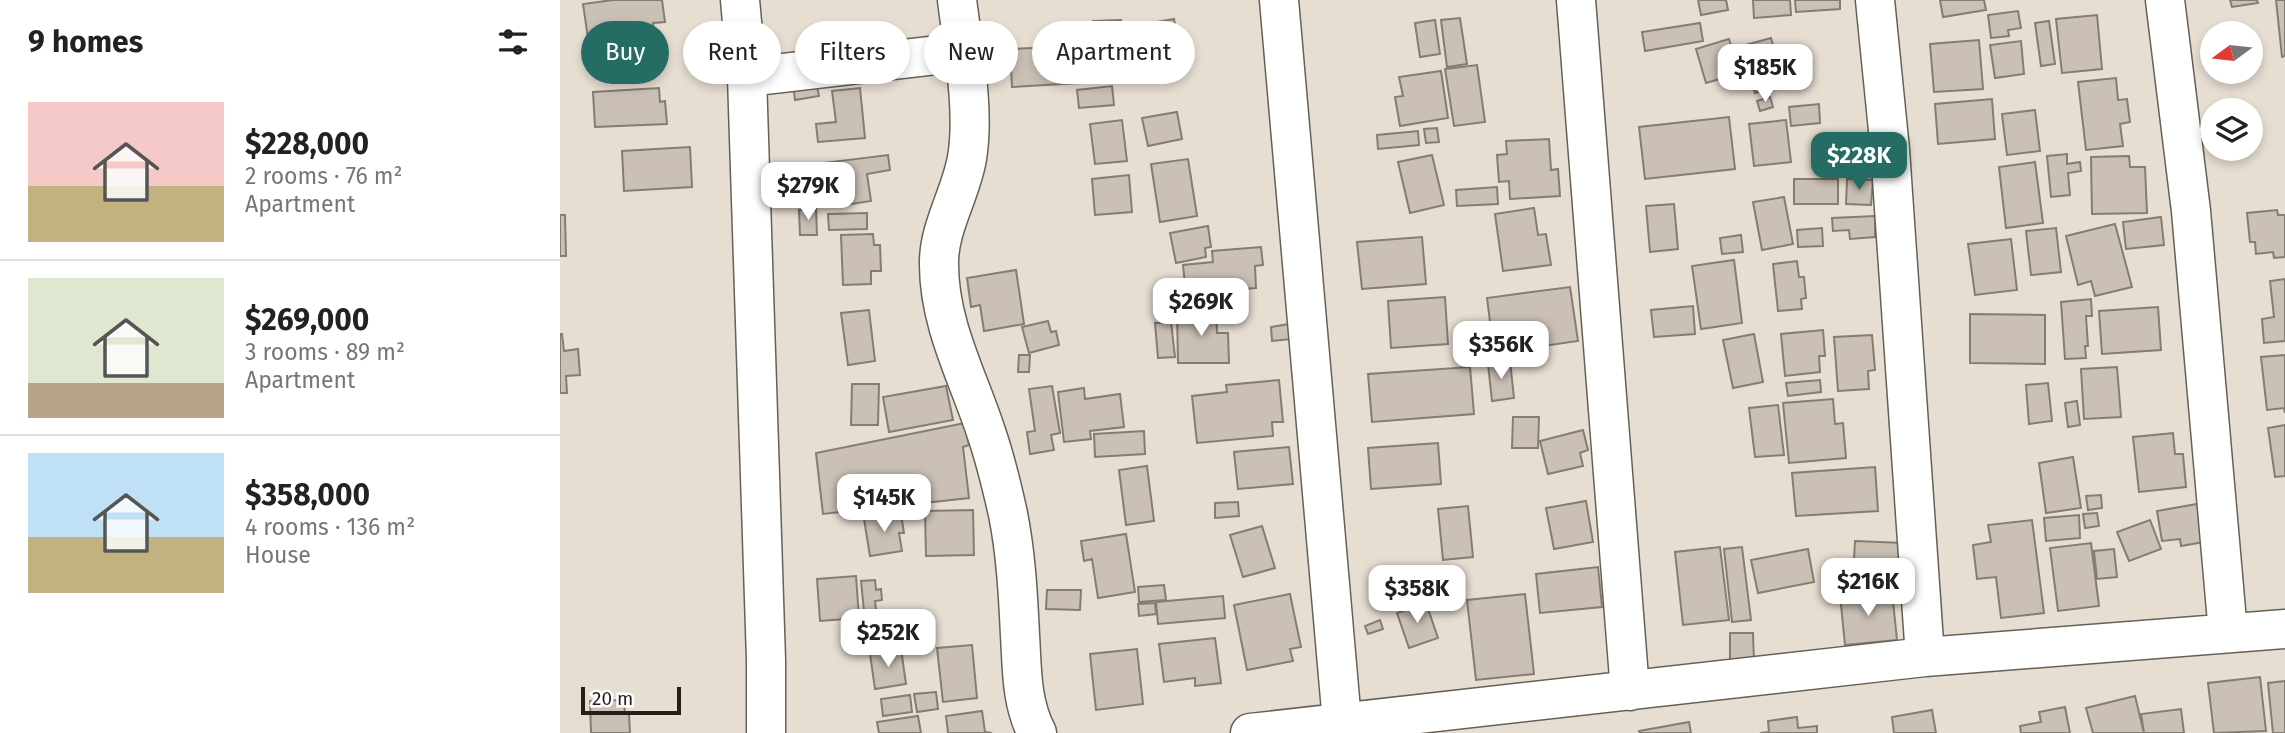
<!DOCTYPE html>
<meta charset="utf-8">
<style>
:root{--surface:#fff;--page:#f6f6f6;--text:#222;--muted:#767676;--line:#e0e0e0;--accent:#246c64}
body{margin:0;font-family:"Fira Sans",sans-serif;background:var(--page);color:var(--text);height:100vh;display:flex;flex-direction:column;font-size:26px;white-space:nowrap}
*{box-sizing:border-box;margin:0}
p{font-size:23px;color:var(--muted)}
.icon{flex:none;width:38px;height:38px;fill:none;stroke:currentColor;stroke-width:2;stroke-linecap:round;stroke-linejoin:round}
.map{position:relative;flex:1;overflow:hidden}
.panel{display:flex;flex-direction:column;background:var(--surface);width:560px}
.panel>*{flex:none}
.banner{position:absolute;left:21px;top:21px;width:665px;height:63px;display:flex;gap:14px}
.needle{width:46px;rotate:255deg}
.buttons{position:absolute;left:1640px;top:21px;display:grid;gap:14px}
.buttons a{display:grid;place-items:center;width:63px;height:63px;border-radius:50%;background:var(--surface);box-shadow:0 4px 10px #0003;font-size:35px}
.scale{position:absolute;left:21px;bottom:18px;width:100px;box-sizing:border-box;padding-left:7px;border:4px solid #23201c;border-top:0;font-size:19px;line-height:24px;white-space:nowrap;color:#23201c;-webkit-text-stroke:5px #fff;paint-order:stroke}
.price{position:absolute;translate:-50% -60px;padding:0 16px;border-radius:14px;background:#fff;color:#222;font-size:23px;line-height:46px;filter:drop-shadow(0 2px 4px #0008)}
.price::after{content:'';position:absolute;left:50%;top:42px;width:21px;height:16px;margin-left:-10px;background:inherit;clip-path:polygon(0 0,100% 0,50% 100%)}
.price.active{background:var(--accent);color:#fff}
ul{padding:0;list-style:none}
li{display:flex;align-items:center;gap:21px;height:175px;padding:0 28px}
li+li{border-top:2px solid var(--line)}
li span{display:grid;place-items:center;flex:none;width:196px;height:140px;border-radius:0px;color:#555}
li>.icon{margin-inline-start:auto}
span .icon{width:84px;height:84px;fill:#fffc;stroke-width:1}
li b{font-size:30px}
h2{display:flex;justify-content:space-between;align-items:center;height:84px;padding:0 28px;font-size:30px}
.chip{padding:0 24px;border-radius:32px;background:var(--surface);box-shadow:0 4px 10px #0003;font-size:24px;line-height:63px}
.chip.active{background:var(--accent);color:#fff}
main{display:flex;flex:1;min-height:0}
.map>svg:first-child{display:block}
.building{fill:#cac0b6;stroke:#857c72;stroke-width:2}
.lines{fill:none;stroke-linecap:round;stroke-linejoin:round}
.minor-casing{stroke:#676056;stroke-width:41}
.minor{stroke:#fff;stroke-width:38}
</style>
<main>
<section class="panel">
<h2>9 homes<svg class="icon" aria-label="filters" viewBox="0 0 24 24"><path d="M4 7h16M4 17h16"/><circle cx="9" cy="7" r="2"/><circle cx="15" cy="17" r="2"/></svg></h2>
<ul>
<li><span style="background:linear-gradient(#f6c9c9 60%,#c2b280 0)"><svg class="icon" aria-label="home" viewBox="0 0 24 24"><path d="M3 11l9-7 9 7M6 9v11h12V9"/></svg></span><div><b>$228,000</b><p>2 rooms · 76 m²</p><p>Apartment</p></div></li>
<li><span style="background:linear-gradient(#dfe7d0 75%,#b9a48a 0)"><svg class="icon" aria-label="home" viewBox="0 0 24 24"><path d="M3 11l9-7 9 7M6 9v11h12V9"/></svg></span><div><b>$269,000</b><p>3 rooms · 89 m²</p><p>Apartment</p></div></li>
<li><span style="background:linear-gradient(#bfe0f5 60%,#c2b280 0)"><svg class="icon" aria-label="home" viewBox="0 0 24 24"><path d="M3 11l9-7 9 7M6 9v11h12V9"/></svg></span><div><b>$358,000</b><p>4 rooms · 136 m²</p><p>House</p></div></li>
</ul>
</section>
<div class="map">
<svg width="1725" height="733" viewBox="0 0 1725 733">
<rect width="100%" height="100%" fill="#e7ded2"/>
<!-- building -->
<path class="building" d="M53 0H102L105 22 93 23 95 36 81 38 82 45 63 48 62 41 29 45 23 4Z
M1138 0H1166L1168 10 1141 15Z
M1193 0H1230L1231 15 1194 18Z
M1235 0H1280V9L1236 12Z
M1380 0H1424L1426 10 1383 17Z
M1670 0H1697L1698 3 1672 7Z
M1716 0H1725V56L1722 57Z
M1458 11 1461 28 1448 30 1449 36 1431 38 1428 15Z
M1537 15 1542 69 1502 73 1496 19Z
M900 18 907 64 887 67 881 20Z
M614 19 622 64 589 70 580 25Z
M561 20 562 45 535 47 533 21Z
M875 20 880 54 860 57 855 23Z
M1489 21 1495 64 1481 66 1475 23Z
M1140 23 1143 41 1085 51 1082 32Z
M1211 38 1224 85 1195 93 1182 46Z
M1169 39 1180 73 1146 83 1136 49Z
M1419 40 1423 89 1374 92 1370 44Z
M1461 41 1464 74 1435 78 1430 45Z
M518 46 519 83 452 87 450 49Z
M83 48 85 69 46 72 44 51Z
M917 65 925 122 894 126 885 69Z
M881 71 888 118 840 126 835 97 843 96 839 77Z
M1556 78 1558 100 1567 99 1570 122 1560 124 1563 146 1526 150 1518 82Z
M256 81 259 96 235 100 233 84Z
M552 86 554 105 519 108 517 90Z
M99 88 100 102 105 101 107 124 35 127 33 92Z
M300 88 305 138 258 142 256 124 276 122 272 91Z
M1210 97 1213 107 1200 111 1197 101Z
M1432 99 1435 139 1378 144 1375 104Z
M1259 104 1260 123 1231 126 1229 107Z
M1475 110 1480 151 1447 155 1442 114Z
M617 112 622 139 588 146 582 118Z
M1169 117 1175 169 1085 179 1079 127Z
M562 120 567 161 535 164 530 124Z
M1226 120 1231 162 1194 166 1189 124Z
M877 128 879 142 866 143 864 129Z
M858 131 859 145 818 149 817 135Z
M989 139 991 170 998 169 1000 196 950 199 949 181 939 182 937 155 947 154 946 141Z
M130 147 132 187 64 191 62 151Z
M1507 154V164L1520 162 1521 171 1508 173 1510 195 1491 197 1487 156Z
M328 155 330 170 307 174 311 201 278 206 276 190 259 192 255 164Z
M872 155 884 205 850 213 838 162Z
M1569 156 1570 167H1585L1587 213 1532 214 1531 157Z
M628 159 637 216 600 222 591 164Z
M1475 162 1483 223 1446 228 1439 167Z
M569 175 572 212 535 215 532 179Z
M1234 179H1278V204H1234Z
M1287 179 1313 180 1311 205 1286 204Z
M937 187 938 204 897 206 896 190Z
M1224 197 1233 244 1202 250 1193 202Z
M1114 204 1118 249 1090 252 1086 206Z
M974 208 978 235 986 234 991 265 943 271 935 214Z
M256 209 257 235H240L239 210Z
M1717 210 1718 215H1725V257L1714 258 1713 252 1696 254 1695 242H1690L1687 213Z
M307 213V229L269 230 268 214Z
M0 215H5L6 256H0Z
M1315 216V237L1290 239 1289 230 1273 231 1272 218Z
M1601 217 1604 245 1566 249 1563 222Z
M1555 224 1572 287 1535 296 1531 281 1518 285 1506 236Z
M648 226 651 247 645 248 646 257 616 263 610 233Z
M1262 228 1263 246 1238 247 1237 230Z
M1496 228 1501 272 1471 275 1466 231Z
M313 234 314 245H320L321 271H311V284L283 285 281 235Z
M1181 235 1183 252 1162 254 1160 238Z
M862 237 866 284 802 289 797 242Z
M1451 239 1457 290 1415 295 1408 244Z
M701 247 703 265 695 266 696 288 626 294 623 265 653 262 652 251Z
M1174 260 1182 323 1141 329 1132 266Z
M1237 261 1239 277H1244L1246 298 1241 299 1242 309 1218 311 1213 264Z
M456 270 464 324 424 331 420 305 411 307 407 278Z
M1725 279V341L1704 343 1702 319 1714 317 1710 281Z
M1010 287 1018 341 934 353 927 298Z
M885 297 888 344 831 348 828 301Z
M1531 299 1532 316H1526L1528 346H1525L1526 358 1505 359 1501 302Z
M1133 306 1135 334 1094 337 1091 310Z
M1598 307 1601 350 1542 354 1539 311Z
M656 309 657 333H668L669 363H618L617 310Z
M309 310 315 361 288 365 281 313Z
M1410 314 1485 315V364L1410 363Z
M488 321 491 332 496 331 499 345 469 353 462 327Z
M611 322 615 357 598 358 595 323Z
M729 324 731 339 712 341 711 327Z
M1263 330 1265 356H1259L1260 372 1225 376 1221 334Z
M0 334H2L4 351 18 349 20 375 6 376 7 393H0Z
M1194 334 1203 382 1173 388 1163 340Z
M1312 335 1315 370 1308 371 1309 389 1278 391 1274 337Z
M459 355H470L469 372H458Z
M1725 355V413L1724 408 1707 410 1701 357Z
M950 361 954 398 932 401 928 364Z
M910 367 914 414 812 422 808 374Z
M1557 367 1561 417 1524 419 1521 369Z
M719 380 723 422H712L713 436 637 443 632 396 667 392 666 385Z
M1260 380 1261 392 1228 396 1226 383Z
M1488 383 1492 421 1469 424 1466 385Z
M292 384H319L318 425H291Z
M386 386 393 420 329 432 323 397Z
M492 386 500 433 491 435 494 450 470 454 467 432 475 431 469 389Z
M524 388 525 399 560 394 564 427 530 431 531 439 504 442 498 392Z
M1273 399 1275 424 1283 423 1286 458 1229 463 1223 403Z
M1517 401 1520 425 1508 427 1505 403Z
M1218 405 1224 455 1195 457 1189 408Z
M953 417H979L978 448H952Z
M405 423 409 445 403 447 409 498 263 514 256 453Z
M1725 425V476L1715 477 1708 428Z
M1023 430 1028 450 1020 453 1023 466 988 474 980 441Z
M584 431 585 454 535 457 534 434Z
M1613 433 1615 454H1623L1626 487 1579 492 1573 437Z
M878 443 881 484 811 489 808 448Z
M729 447 733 484 678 489 674 452Z
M1513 457 1521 508 1486 513 1479 463Z
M587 466 594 521 566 525 559 470Z
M1315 467 1318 511 1236 516 1232 473Z
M1541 495 1542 508 1528 510 1526 496Z
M1026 501 1033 542 994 549 986 508Z
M678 502 679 516 655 518V503Z
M1637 504 1644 542 1621 546 1620 539 1602 541 1597 511Z
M908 506 913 557 883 560 878 509Z
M413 510 414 555 366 556 365 511Z
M1537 513 1539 526 1525 528 1523 514Z
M341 514 344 533H339L342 551 310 556 304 519Z
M1519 515 1520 538 1486 541 1484 518Z
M1472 520 1484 613 1441 618 1436 577 1417 579 1413 545 1431 542 1428 525Z
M1590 520 1601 549 1569 561 1557 532Z
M702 526 715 568 683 577 670 535Z
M566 534 575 592 538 598 532 559 524 561 521 541Z
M1295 541 1343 543 1342 579 1293 578Z
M1531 543 1539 606 1498 611 1490 548Z
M1160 547 1169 620 1123 625 1115 552Z
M1182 547 1191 620 1172 622 1164 549Z
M1248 549 1254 582 1198 593 1191 560Z
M1554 549 1557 577 1537 579 1534 551Z
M1038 567 1042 607 980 613 976 574Z
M296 576 299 618 260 621 257 579Z
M315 580 316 590 321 589 322 600 315 601 316 610 304 611 301 581Z
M604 585 606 600 579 602 578 587Z
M487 590H521L520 610 486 609Z
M1332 591 1337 640 1285 645 1280 595Z
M730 594 741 647 730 649 733 661 687 670 674 605Z
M965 594 974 674 916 680 907 600Z
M663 596 665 618 598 624 596 602Z
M595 603 596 614 579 616 578 604Z
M866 603 878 638 849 648 837 613Z
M820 620 823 629 808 634 805 626Z
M1170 633H1193L1194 663 1170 664Z
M655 638 661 683 635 686V678L604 682 599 644Z
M412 645 417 698 383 702 377 648Z
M341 649 346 684 315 689 310 654Z
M577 649 583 704 536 710 530 654Z
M1700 677 1706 731 1654 733 1648 683Z
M1725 681V733H1713L1708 683Z
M376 692 378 709 357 712 354 694Z
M350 695 352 712 323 716 321 699Z
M1575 696 1584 733H1533L1526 708Z
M64 700 65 714H69L70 733H31L30 701Z
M1505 707 1510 733H1461L1460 726 1481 722 1479 712Z
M1621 709 1624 733H1584L1581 714Z
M1372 710 1376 733H1334L1332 717Z
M422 711 425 732 432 733H388L386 716Z
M358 716 361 733H319L317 722Z
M1237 717 1238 728 1257 726V733H1200L1209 732 1208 721Z
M1129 722 1131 733H1080L1079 731Z"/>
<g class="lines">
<!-- minor casing -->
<g class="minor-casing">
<path id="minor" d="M180 0 187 77 206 660V733
M397 0C403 47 415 111 407 158 401 194 378 228 379 265 379 324 408 377 426 432 435 458 442 487 448 514 456 554 458 594 460 635 462 668 461 703 477 733
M719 0 782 722
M1016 0 1070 691
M1315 0 1330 150 1365 657
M1605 0 1631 211 1668 633
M187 77 403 52
M690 733 1365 657 1725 629"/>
</g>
<!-- minor -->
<use href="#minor" class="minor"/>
</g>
</svg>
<div class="buttons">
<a><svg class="needle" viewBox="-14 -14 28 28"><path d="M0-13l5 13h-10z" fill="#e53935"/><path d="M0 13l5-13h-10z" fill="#767676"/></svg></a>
<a><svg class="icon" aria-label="layers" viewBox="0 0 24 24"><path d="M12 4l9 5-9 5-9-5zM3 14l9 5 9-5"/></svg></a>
</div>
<div class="scale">20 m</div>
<b class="price" style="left:1205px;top:104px">$185K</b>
<b class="price active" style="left:1299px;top:192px">$228K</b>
<b class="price" style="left:248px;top:222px">$279K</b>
<b class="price" style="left:641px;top:338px">$269K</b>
<b class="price" style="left:941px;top:381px">$356K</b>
<b class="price" style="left:324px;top:534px">$145K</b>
<b class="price" style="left:1308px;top:618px">$216K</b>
<b class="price" style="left:857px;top:625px">$358K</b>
<b class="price" style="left:328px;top:669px">$252K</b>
<div class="banner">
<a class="chip active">Buy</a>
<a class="chip">Rent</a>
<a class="chip">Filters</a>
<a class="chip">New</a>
<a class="chip">Apartment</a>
</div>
</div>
</main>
